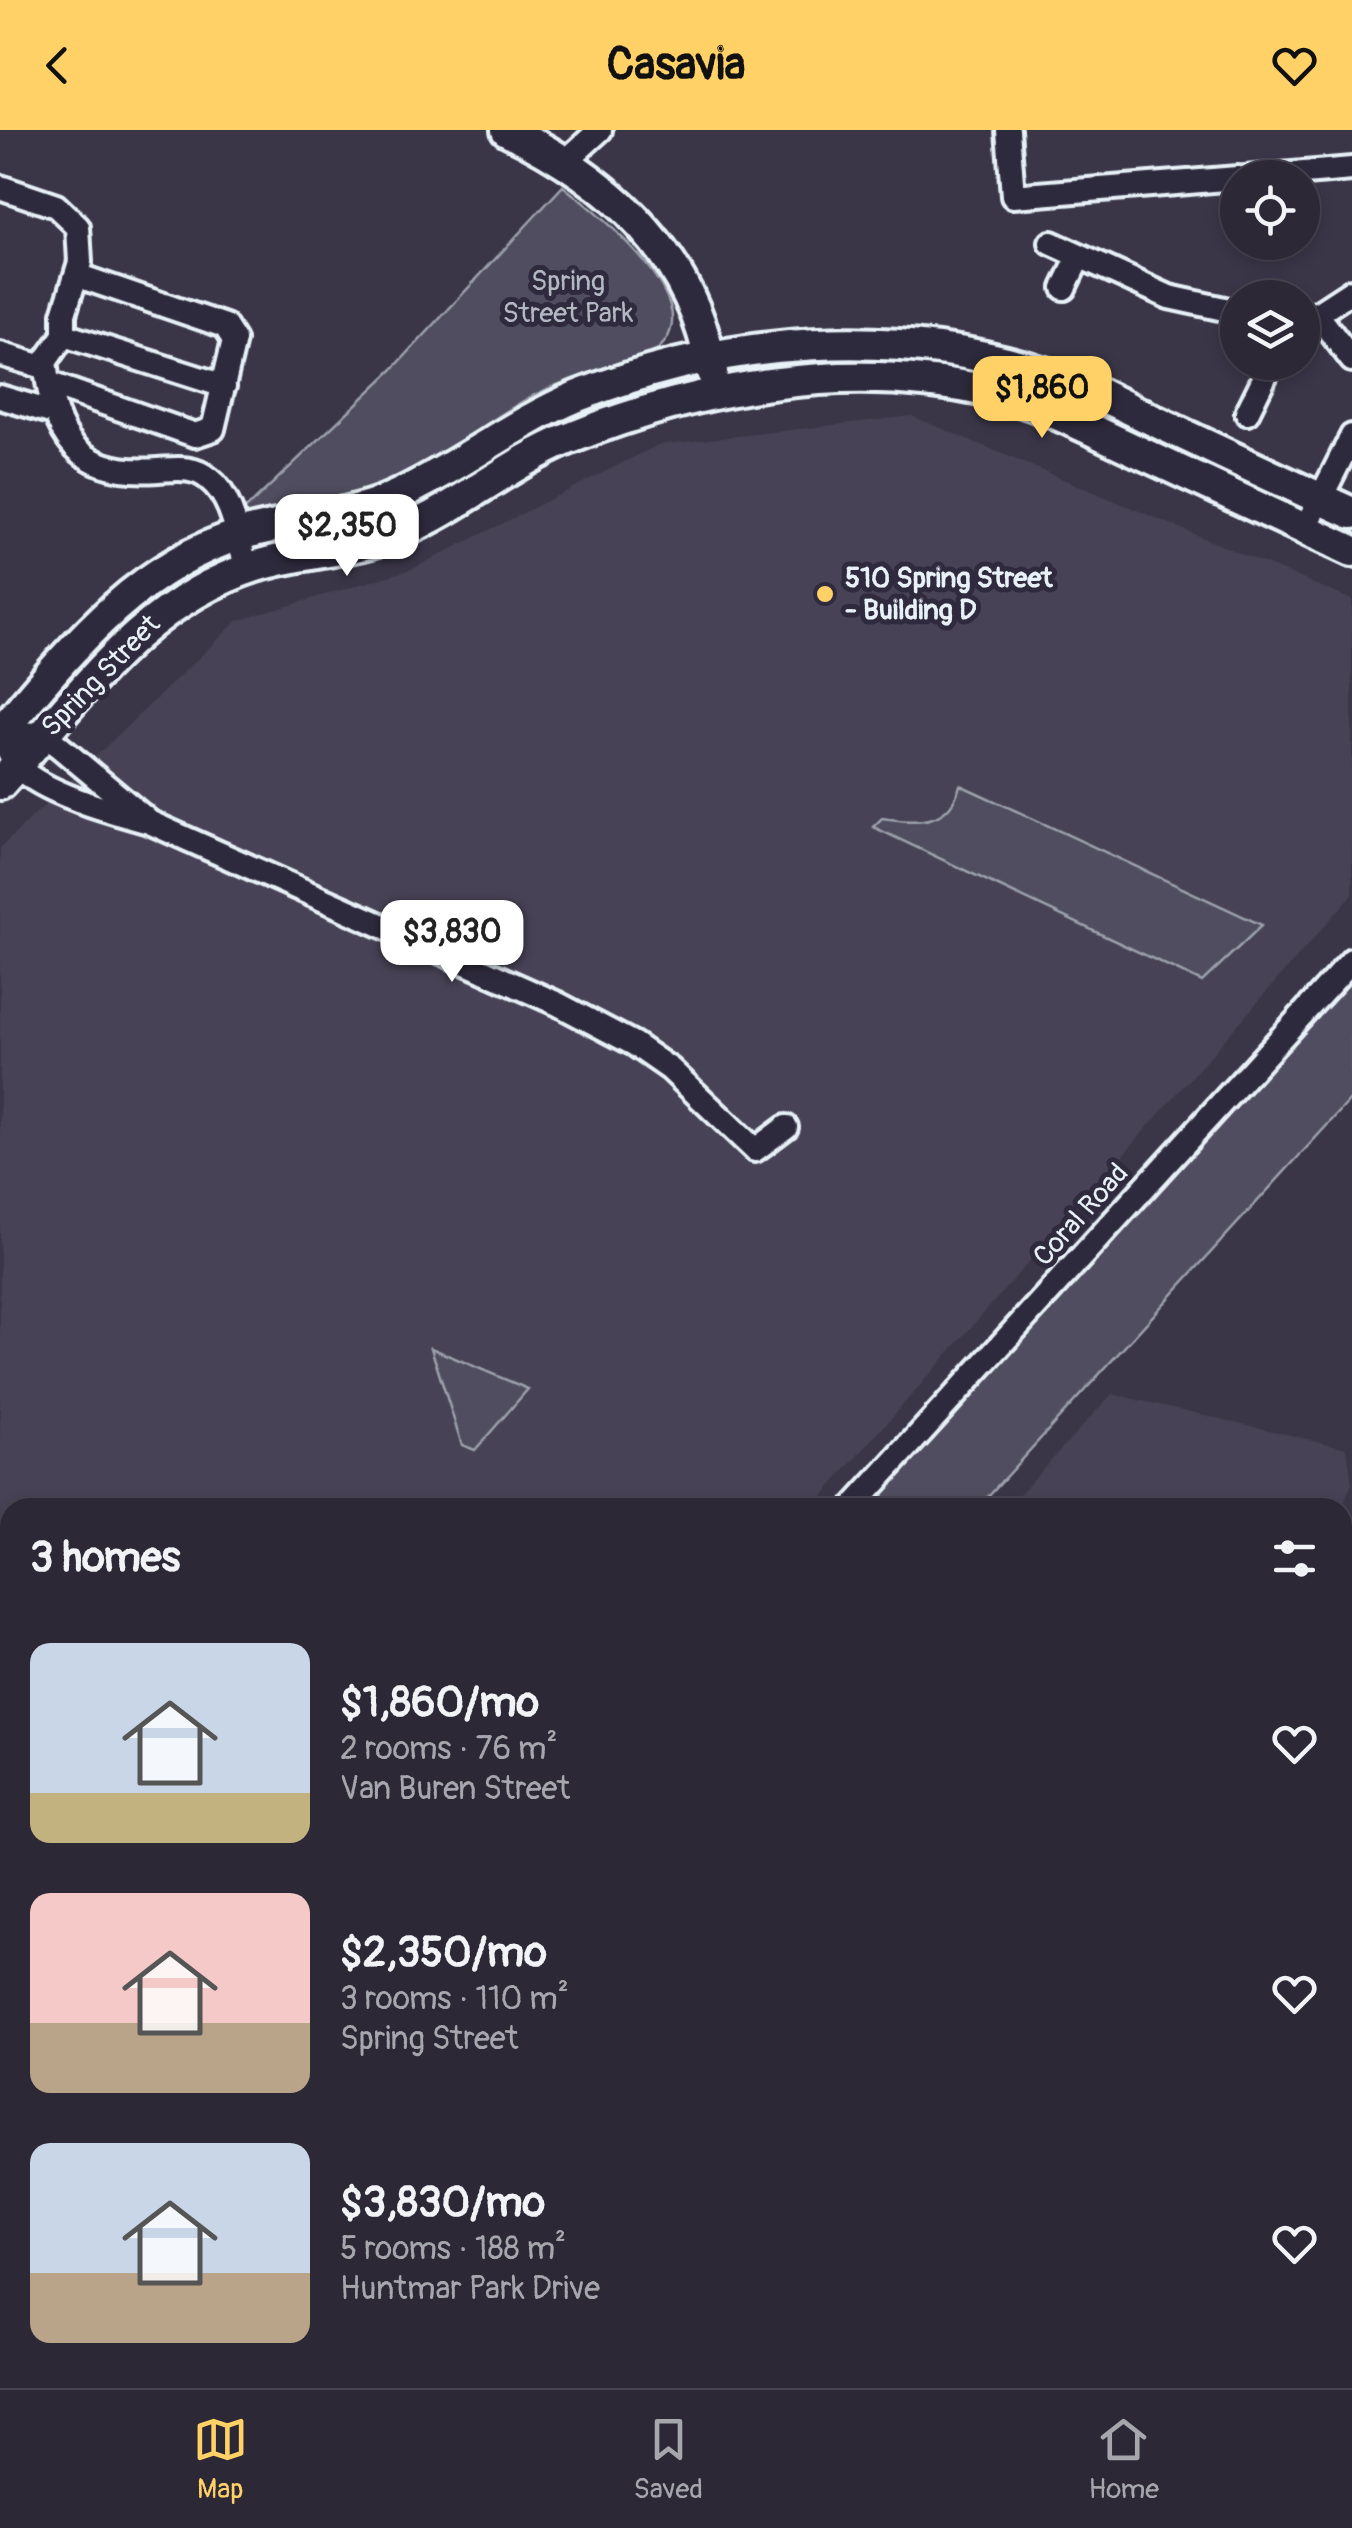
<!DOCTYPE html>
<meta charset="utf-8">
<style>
:root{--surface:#2c2836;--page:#34303e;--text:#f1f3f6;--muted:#a6a6ad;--line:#484451;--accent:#ffd166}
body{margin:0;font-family:Pangolin,sans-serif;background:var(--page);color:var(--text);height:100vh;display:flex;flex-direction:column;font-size:38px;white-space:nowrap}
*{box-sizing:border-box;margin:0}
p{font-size:32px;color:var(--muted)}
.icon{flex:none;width:55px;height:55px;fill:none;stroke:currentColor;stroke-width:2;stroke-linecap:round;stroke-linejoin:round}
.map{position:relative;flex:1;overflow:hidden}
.sheet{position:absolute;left:0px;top:1368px;width:1352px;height:892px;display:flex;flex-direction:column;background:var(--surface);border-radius:30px 30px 0 0;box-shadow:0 5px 15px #0003,0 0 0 2px var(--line)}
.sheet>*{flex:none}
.tools{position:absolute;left:1220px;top:30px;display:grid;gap:20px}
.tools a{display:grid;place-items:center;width:100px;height:100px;border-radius:50%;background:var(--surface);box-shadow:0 5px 15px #0003,0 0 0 2px var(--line);font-size:50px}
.price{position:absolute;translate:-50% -85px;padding:0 22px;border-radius:20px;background:#fff;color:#222;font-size:32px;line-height:65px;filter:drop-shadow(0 2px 5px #0008)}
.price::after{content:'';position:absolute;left:50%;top:60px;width:30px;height:22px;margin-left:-15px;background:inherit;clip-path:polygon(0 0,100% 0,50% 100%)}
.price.active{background:var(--accent);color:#111}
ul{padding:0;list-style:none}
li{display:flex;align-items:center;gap:30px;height:250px;padding:0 30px}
li span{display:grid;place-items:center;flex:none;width:280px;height:200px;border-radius:20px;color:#555}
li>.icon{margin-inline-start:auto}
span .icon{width:120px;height:120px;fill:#fffc;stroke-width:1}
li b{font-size:42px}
h2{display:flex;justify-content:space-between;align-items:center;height:120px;padding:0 30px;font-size:42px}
header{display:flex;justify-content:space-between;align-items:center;height:130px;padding:0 30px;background:var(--accent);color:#111;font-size:45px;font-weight:700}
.menu{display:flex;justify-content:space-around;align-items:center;height:140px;border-top:2px solid var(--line);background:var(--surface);font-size:28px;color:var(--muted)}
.menu a{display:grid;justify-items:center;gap:5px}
.menu .active{color:var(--accent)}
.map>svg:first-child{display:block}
.built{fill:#464354}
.green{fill:#504e5f;stroke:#9ca0ac;stroke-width:2.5}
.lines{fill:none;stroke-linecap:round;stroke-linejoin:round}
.minor-casing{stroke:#e8f1f8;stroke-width:30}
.major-casing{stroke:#e8f1f8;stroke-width:38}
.minor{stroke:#2f2a3d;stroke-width:22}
.major{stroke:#2f2a3d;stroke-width:30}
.poi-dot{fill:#ffd166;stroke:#2f2a3d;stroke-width:4}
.labels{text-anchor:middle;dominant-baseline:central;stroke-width:10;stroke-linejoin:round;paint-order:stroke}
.park-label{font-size:28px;fill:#b3b8c2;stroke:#2f2a3d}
.poi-label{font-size:28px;font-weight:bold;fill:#e8f1f8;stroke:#2f2a3d;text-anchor:start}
.street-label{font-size:28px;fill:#e8f1f8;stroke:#2f2a3d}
</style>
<header><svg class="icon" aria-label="back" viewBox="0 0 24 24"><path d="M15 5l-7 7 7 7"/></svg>Casavia<svg class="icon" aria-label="heart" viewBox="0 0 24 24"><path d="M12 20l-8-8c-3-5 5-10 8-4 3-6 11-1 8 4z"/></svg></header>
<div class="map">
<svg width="1352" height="2258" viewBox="0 0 1352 2258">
<rect width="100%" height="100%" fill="#3a3648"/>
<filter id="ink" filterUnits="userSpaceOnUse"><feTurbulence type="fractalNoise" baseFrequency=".01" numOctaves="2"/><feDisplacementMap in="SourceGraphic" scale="20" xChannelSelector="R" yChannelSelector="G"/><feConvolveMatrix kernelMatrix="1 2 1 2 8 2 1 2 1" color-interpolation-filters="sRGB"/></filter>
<g filter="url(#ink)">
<!-- built -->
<path class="built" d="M912 286 1352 470V765L813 1377 10 1378V2250H70L62 2258H0V718L237 491 412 439 658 315Z
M1112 1264 1347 1318 1352 1354 1342 1377H1007Z
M1343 1577 1352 1582V1611L1343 1635Z
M1352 1816V2062L1342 2059V1832Z
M1343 2121 1352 2123V2258H1167L1171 2250H1342Z
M207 2250H738L753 2258H200Z"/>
<!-- green -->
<path class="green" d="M563 56C596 82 687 156 670 202 657 239 590 242 557 255 493 280 444 333 380 357 332 374 280 372 232 392L392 240Z
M960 655 984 666 1262 795 1202 852 873 697 882 688C917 693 950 696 960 655Z
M1352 840V968L978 1377 863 1378Z
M431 1218 528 1259 475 1320 462 1315Z
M68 2250H190L183 2258H61Z
M738 2250H883L879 2258H753Z
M1001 2250H1182L1179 2258H997Z"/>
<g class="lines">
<!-- minor casing -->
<g class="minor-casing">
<path id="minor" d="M1008 0 1013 66 1238 48
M566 31 600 0
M1245 48 1352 39
M0 57 56 76 78 97 80 132 64 184V205L45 232C54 307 77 346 158 340 177 339 194 336 209 349 234 368 238 411 247 439
M1051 113 1169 167 1238 182
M1064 158 1079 127
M1316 183 1352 230
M1303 193 1352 161
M64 205 224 256
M0 224 46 238
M50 254 195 305 213 299 234 210 225 196 76 145
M0 267 54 283
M1247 283 1272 232
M1305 399 1352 306
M0 603C5 613 10 629 18 637 45 664 113 682 149 692L558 874 634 914 670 939 755 1020 786 997
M0 603 44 604 146 689
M852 1378 1352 830
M0 1488 10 1492
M1342 1703 1352 1681
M1342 1787 1352 1766
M1342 2085 1352 2088
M1342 2155 1352 2157
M929 2258 932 2250
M967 2258 971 2250
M1203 2258 1206 2250"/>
</g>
<!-- major casing -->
<g class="major-casing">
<path id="major" d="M507 0C610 50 693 124 712 242
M0 603C68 523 135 436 240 405 290 389 346 389 394 367 458 338 513 293 578 266 726 207 899 194 1051 245 1089 257 1125 277 1161 294 1225 324 1288 354 1352 383
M0 654C79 568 140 473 256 436 304 421 356 422 403 401 461 376 510 333 568 309 702 255 849 230 991 262 1043 274 1091 300 1139 322 1210 355 1281 388 1352 421"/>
</g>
<!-- minor -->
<use href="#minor" class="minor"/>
<!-- major -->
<use href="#major" class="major"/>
</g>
</g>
<!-- markers -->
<circle class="poi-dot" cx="825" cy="464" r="10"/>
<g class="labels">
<!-- park labels -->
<g class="park-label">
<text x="568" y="151">Spring<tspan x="568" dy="32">Street Park</tspan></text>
</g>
<!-- poi labels -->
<g class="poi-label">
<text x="845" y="448">510 Spring Street<tspan x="845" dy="32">- Building D</tspan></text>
</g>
<!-- street labels -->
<g class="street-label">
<text transform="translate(101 546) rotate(-46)">Spring Street</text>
<text transform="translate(1081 1085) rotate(-48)">Coral Road</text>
</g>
</g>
</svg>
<div class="tools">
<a><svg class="icon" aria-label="locate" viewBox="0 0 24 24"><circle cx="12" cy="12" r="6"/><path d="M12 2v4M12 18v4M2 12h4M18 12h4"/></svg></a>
<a><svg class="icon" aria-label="layers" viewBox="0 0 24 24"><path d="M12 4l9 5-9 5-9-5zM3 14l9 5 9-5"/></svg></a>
</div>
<b class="price active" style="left:1042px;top:311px">$1,860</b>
<b class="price" style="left:347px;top:449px">$2,350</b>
<b class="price" style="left:452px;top:855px">$3,830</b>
<section class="sheet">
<h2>3 homes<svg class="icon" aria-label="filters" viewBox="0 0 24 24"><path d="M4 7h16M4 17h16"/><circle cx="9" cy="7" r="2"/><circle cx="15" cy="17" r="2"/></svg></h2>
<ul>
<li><span style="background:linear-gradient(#c9d6e8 75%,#c2b280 0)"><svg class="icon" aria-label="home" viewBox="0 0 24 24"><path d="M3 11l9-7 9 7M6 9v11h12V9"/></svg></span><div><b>$1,860/mo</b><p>2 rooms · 76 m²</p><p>Van Buren Street</p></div><svg class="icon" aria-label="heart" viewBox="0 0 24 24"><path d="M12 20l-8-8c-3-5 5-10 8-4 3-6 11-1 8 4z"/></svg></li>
<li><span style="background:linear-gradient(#f6c9c9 65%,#b9a48a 0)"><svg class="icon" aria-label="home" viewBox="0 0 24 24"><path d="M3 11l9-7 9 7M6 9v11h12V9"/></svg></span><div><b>$2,350/mo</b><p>3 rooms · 110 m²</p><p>Spring Street</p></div><svg class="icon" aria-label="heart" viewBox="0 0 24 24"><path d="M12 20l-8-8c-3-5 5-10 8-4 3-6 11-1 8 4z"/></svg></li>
<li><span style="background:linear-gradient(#c9d6e8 65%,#b9a48a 0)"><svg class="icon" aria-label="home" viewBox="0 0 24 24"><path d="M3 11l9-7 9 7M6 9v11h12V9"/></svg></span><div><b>$3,830/mo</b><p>5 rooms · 188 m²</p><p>Huntmar Park Drive</p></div><svg class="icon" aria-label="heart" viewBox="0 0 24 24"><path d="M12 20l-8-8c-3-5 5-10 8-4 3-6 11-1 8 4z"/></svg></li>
</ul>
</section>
</div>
<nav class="menu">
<a class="active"><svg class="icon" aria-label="map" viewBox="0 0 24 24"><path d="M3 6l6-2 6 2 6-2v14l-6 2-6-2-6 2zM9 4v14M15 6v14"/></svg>Map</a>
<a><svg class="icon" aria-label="saved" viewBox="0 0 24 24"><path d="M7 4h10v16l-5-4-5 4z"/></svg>Saved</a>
<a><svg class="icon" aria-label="home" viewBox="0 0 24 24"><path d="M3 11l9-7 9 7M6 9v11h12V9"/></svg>Home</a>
</nav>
